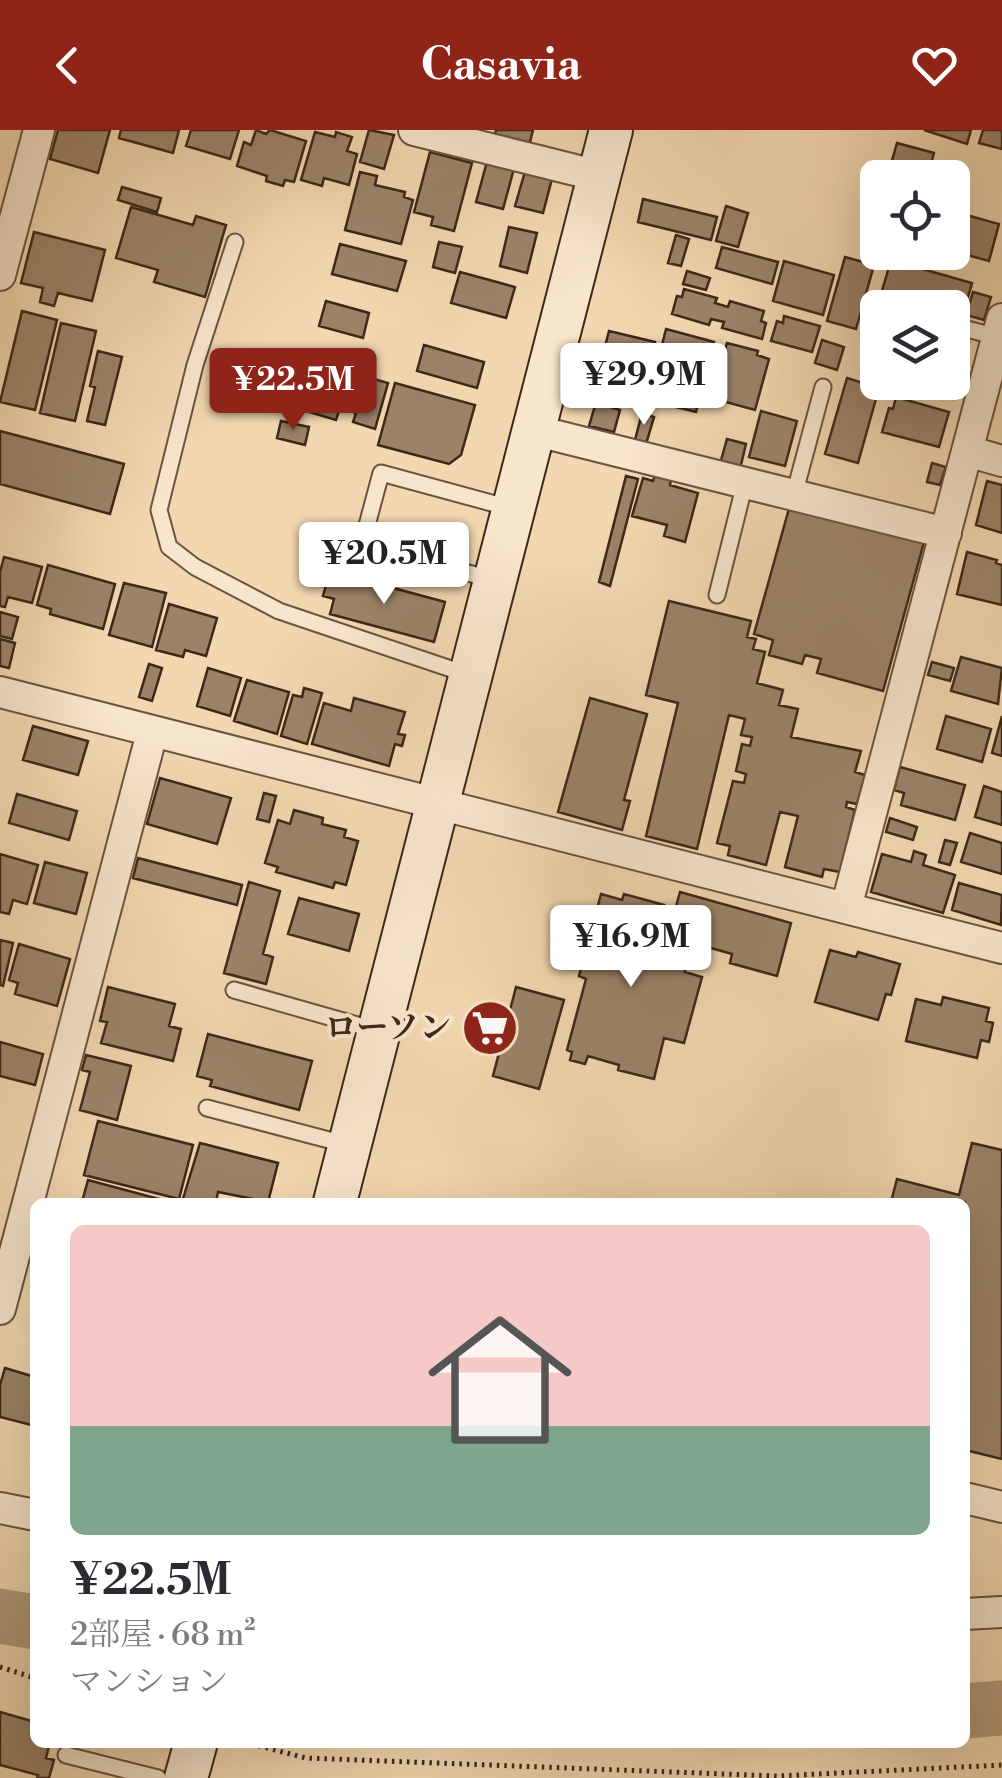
<!DOCTYPE html>
<html lang="ja">
<meta charset="utf-8">
<style>
:root{--surface:#fff;--page:#f2f2f3;--text:#2b2b33;--muted:#7c7c81;--accent:#8f2418}
body{margin:0;font-family:"Libre Bodoni","Noto Serif JP",serif;background:var(--page);color:var(--text);height:100vh;display:flex;flex-direction:column;font-size:38px;white-space:nowrap}
*{box-sizing:border-box;margin:0}
p{font-size:32px;color:var(--muted)}
.icon{flex:none;width:55px;height:55px;fill:none;stroke:currentColor;stroke-width:2;stroke-linecap:round;stroke-linejoin:round}
.map{position:relative;flex:1;overflow:hidden}
.side{position:absolute;left:30px;top:1068px;width:940px;height:550px;display:flex;flex-direction:column;background:var(--surface);border-radius:15px;box-shadow:0 10px 40px #0002}
.side>*{flex:none}
.buttons{position:absolute;left:860px;top:30px;display:grid;gap:20px}
.buttons a{display:grid;place-items:center;width:110px;height:110px;border-radius:15px;background:var(--surface);box-shadow:0 10px 40px #0002;font-size:50px}
.price{position:absolute;translate:-50% -85px;padding:0 22px;border-radius:10px;background:#fff;color:#222;font-size:32px;line-height:65px;filter:drop-shadow(0 2px 5px #0008)}
.price::after{content:'';position:absolute;left:50%;top:60px;width:30px;height:22px;margin-left:-15px;background:inherit;clip-path:polygon(0 0,100% 0,50% 100%)}
.price.on{background:var(--accent);color:#fff}
ul{padding:0;list-style:none}
li{display:grid;align-content:center;gap:20px;height:530px;padding:0 40px}
li span{display:grid;place-items:center;height:310px;border-radius:15px;color:#555}
li>.icon{margin-inline-start:auto}
span .icon{width:180px;height:180px;fill:#fffc;stroke-width:1}
li b{font-size:42px}
header{display:flex;justify-content:space-between;align-items:center;height:130px;padding:0 40px;background:var(--accent);color:#fff;font-size:45px;font-weight:700}
.map>svg:first-child{display:block}
.lines{fill:none;stroke-linecap:round;stroke-linejoin:round}
.river{stroke:#b59c7d;stroke-width:55}
.building{fill:#9c8368;stroke:#3e281a;stroke-width:2.5}
.lane-casing{stroke:#6b5440;stroke-width:19}
.street-casing{stroke:#6b5440;stroke-width:34}
.secondary-casing{stroke:#3e281a;stroke-width:46}
.path{stroke:#3e281a;stroke-width:5;stroke-dasharray:2.5 5;stroke-linecap:butt}
.lane{stroke:#f7e5cc;stroke-width:15}
.street{stroke:#f7e5cc;stroke-width:30}
.secondary{stroke:#f7e5cc;stroke-width:42}
.labels{text-anchor:middle;dominant-baseline:central;stroke-width:8;stroke-linejoin:round;paint-order:stroke}
.poi-label{font-size:32px;font-weight:bold;fill:#3e281a;stroke:#f7e5cc;text-anchor:end}
</style>
<header><svg class="icon" aria-label="back" viewBox="0 0 24 24"><path d="M15 5l-7 7 7 7"/></svg>Casavia<svg class="icon" aria-label="heart" viewBox="0 0 24 24"><path d="M12 20l-8-8c-3-5 5-10 8-4 3-6 11-1 8 4z"/></svg></header>
<div class="map">
<svg width="1002" height="1648" viewBox="0 0 1002 1648">
<rect width="100%" height="100%" fill="#f2d7b0"/>
<filter id="stains"><feTurbulence type="fractalNoise" baseFrequency=".002" numOctaves="4"/><feColorMatrix values="0 0 0 0 .2 0 0 0 0 .09 0 0 0 0 .02 0 0 0 .5 -.17"/></filter>
<radialGradient id="worn" r=".72"><stop offset=".6" stop-color="#630" stop-opacity="0"/><stop offset="1" stop-color="#630" stop-opacity=".3"/></radialGradient>
<g class="lines">
<!-- river -->
<path class="river" d="M0 1486 35 1492
M965 1581 1002 1578"/>
</g>
<!-- building -->
<path class="building" d="M58 0H110L98 43 50 29Z
M121 0H179L173 23 119 8Z
M191 0H239L230 29 186 16Z
M256 0 266 4 270 0 306 11 294 52 285 50 283 56 266 51 267 46 237 36 244 12 251 15Z
M369 0 394 5 384 39 360 32Z
M496 0H533L529 16 494 7Z
M924 0H971L967 14Z
M983 0H1002V19L979 13Z
M315 2 335 7 336 2 352 7 347 21 357 24 349 55 324 48 322 56 301 50Z
M897 13 934 23 932 30 942 33 938 48H887Z
M430 22 472 33 454 101 431 95 433 87 414 82Z
M488 28 515 35 503 79 476 72Z
M526 38 553 45 543 83 515 76Z
M360 42 377 46 375 55 405 62 404 67 413 70 401 114 345 100Z
M122 57 161 68 157 82 118 70Z
M643 69 717 87 711 110 638 92Z
M726 76 748 83 738 117 716 111Z
M131 77 193 95 196 86 226 95 205 167 154 152 158 140 116 128Z
M952 81 999 94 989 131 952 121Z
M509 97 537 103 527 143 500 136Z
M34 102 105 120 92 171 58 163 54 176 40 172 43 158 21 153Z
M676 105 689 109 681 136 668 133Z
M439 112 462 117 455 143 433 137Z
M340 114 406 131 397 161 332 144Z
M722 117 778 132 772 154 716 138Z
M845 127 874 135 856 199 827 191Z
M891 130 972 153 963 184 952 181V178H924L895 169 896 165 882 161Z
M784 131 834 145 823 185 773 171Z
M687 141 710 148 706 160 683 154Z
M460 142 515 157 506 188 451 173Z
M684 159 717 168 715 173 728 177 730 171 764 181 761 191 766 193 762 209 722 198 724 192 711 189 709 195 672 184 677 166 682 167Z
M973 162 991 167 984 190 966 185Z
M326 171 369 183 363 208 319 196Z
M22 181 57 190 35 280 0 272Z
M784 186 820 196 812 222 771 211 777 191 783 193Z
M61 193 96 201 75 291 40 283Z
M666 199 714 212 707 238 713 239 707 263 701 262 696 282 648 270Z
M609 201 655 212 646 248 600 236Z
M952 207 969 212 954 269 919 259 921 252H952Z
M822 210 844 217 837 240 815 233Z
M727 213 758 221 757 225 769 229 755 280 711 268Z
M424 215 484 232 477 258 417 241Z
M872 218 878 220V246L865 243Z
M342 220 365 227 361 241 337 234Z
M98 221 122 227 105 295 87 291 95 257 90 256Z
M284 232 362 255 364 246 388 253 375 299 353 292 356 283 340 278 336 290 272 271Z
M847 248 879 258 858 333 825 324Z
M395 253 475 275 461 325 449 334 378 315Z
M896 267 949 282 939 317 882 302 889 278 893 279Z
M596 272 620 280 614 302 589 296Z
M761 281 797 291 785 336 749 327Z
M642 283 654 287 646 314 635 310Z
M281 291 309 297 305 315 277 308Z
M0 301 124 334 110 384 0 354Z
M727 309 746 314 740 339 720 334Z
M932 333 946 337 940 355 927 352Z
M655 345 671 350 670 355 698 363 685 412 664 406 667 395 632 386 643 348 653 351Z
M626 346 638 349 610 456 599 452Z
M987 351 1002 355V403L976 395Z
M790 375 924 412 883 561 817 543 821 529 805 525 802 534 769 525 773 510 754 504Z
M967 422 997 430 996 433 1002 435V475L957 464Z
M4 427 42 437 32 473 8 467 5 477 0 476V442Z
M48 435 115 454 103 499 50 484 51 479 37 475Z
M330 441 445 472 434 512 330 484 334 469 323 466Z
M124 453 166 463 152 517 109 505Z
M669 471 751 491 747 507 756 509 753 519 765 522 757 553 783 560 779 575 798 579 791 607 861 621 855 642 865 645 857 674 847 672 846 677 855 680 840 742 824 739 822 747 785 737 798 686 780 682 766 735 728 725 730 716 717 713 733 651 744 653 746 644 736 641 742 614 750 616 752 607 741 605 745 589 729 585 697 719 646 706 678 573 646 565Z
M169 474 217 488 206 526 185 520 183 527 156 520Z
M0 482 18 487 12 509 0 506Z
M0 509 15 513 9 538 0 536Z
M961 527 1002 538 998 574 951 561Z
M932 532 954 538 950 551 928 545Z
M149 534 162 538 152 571 139 567Z
M208 538 241 548 230 586 197 576Z
M247 550 289 562 277 604 234 591Z
M304 558 322 563 307 614 281 606 293 565 302 567Z
M354 568 405 582 398 604 405 605 402 616 395 614 389 636 312 614 324 573 351 581Z
M590 568 647 584 624 670 630 671 622 700 558 682Z
M946 586 991 599 982 632 937 619Z
M1002 586V626L992 623Z
M33 596 88 611 78 645 23 630Z
M900 637 965 655 955 690 901 675 904 663 894 660Z
M160 648 231 668 217 714 147 694Z
M984 656 1002 662V695L975 687Z
M264 663 276 666 269 692 257 689Z
M17 664 77 681 69 710 9 693Z
M294 680 323 688 322 694 346 700 344 707 358 711 346 755 335 752 333 758 276 742 278 737 265 733 278 690 290 694Z
M890 688 917 697 913 710 886 702Z
M970 703 1002 713V744L961 732Z
M945 710 957 713 950 735 939 732Z
M914 721 926 725 923 735 955 745 943 783 871 762 882 724 911 732Z
M0 724 38 735 27 774 13 770 9 784 0 782Z
M138 728 242 755 237 775 133 748Z
M45 732 87 743 76 784 34 773Z
M249 752 280 761 263 824 273 827 266 854 224 843Z
M959 753 1002 765 1001 795 952 780Z
M680 762 791 793 777 846 730 833 732 824 668 806Z
M601 764 622 770 624 764 664 775 653 818 689 827 685 842 702 847 684 913 664 908 654 949 618 940 619 935 588 926 585 934 570 930 572 922 567 920 586 849 579 846Z
M299 768 359 784 349 821 288 804Z
M0 810 13 813 3 856 0 855Z
M19 814 70 829 57 876 15 864 18 853 9 850Z
M830 820 856 827 858 822 900 834 891 865 886 864 878 890 815 872Z
M108 857 175 874 169 896 181 899 173 931 101 913 107 892 100 891Z
M516 857 564 870 539 959 493 946Z
M943 867 989 878 986 891 993 893 989 912 981 910 977 928 906 911 916 869 941 875Z
M208 904 312 931 299 980 210 956 212 950 197 946Z
M0 912 43 924 35 955 0 946Z
M86 925 131 936 117 990 80 980 90 942 82 940Z
M98 991 193 1015 179 1069 84 1045Z
M200 1013 278 1033 268 1072 218 1062 216 1072H182Z
M972 1013 1002 1020V1329L965 1320V1072H891L897 1049 959 1065Z
M88 1050 170 1072H82Z
M5 1238 35 1247V1296L0 1287V1255Z
M0 1582 35 1592V1612H50L46 1628 54 1630 49 1648H37L38 1645 0 1635Z"/>
<g class="lines">
<!-- lane casing -->
<g class="lane-casing">
<path id="lane" d="M235 112 195 235 159 380 169 417 195 437 279 481 466 544
M879 177 881 178
M952 195 997 207
M794 365 823 257
M490 449 362 414 381 343 510 378
M717 465 745 353
M234 860 375 900
M207 978 348 1015
M66 1625 158 1648"/>
</g>
<!-- street casing -->
<g class="street-casing">
<path id="street" d="M414 0 599 46
M0 145 39 0
M533 300 946 403
M967 321 1002 331
M0 562 1002 818
M846 778 1002 189
M0 1179 152 603
M965 1368 1002 1377
M0 1378 35 1385
M965 1484 1002 1482"/>
</g>
<!-- secondary casing -->
<g class="secondary-casing">
<path id="secondary" d="M335 1072 611 0
M186 1648 196 1612"/>
</g>
<!-- path -->
<path class="path" d="M0 1537 35 1548
M244 1612 306 1628 777 1646 1002 1635"/>
<!-- lane -->
<use href="#lane" class="lane"/>
<!-- street -->
<use href="#street" class="street"/>
<!-- secondary -->
<use href="#secondary" class="secondary"/>
</g>
<!-- icons -->
<defs>
<g id="supermarket-disc" transform="scale(2.875)"><circle r="9.5" fill="#8f2418" stroke="#f7e5cc"/><path d="M-6-5.5h2.5l.6 2H6L4.5 2H-2.5L-4.4-4H-6ZM-1.5 3.2a1.3 1.3 0 1 0 .1 0ZM3 3.2a1.3 1.3 0 1 0 .1 0Z" fill="#fff"/></g>
</defs>
<g fill-rule="evenodd">
<use href="#supermarket-disc" x="490" y="898"/>
</g>
<g class="labels">
<!-- poi labels -->
<g class="poi-label">
<text x="451" y="898">ローソン</text>
</g>
</g>
<rect width="100%" height="100%" filter="url(#stains)"/>
<rect width="100%" height="100%" fill="url(#worn)"/>
</svg>
<div class="buttons">
<a><svg class="icon" aria-label="locate" viewBox="0 0 24 24"><circle cx="12" cy="12" r="6"/><path d="M12 2v4M12 18v4M2 12h4M18 12h4"/></svg></a>
<a><svg class="icon" aria-label="layers" viewBox="0 0 24 24"><path d="M12 4l9 5-9 5-9-5zM3 14l9 5 9-5"/></svg></a>
</div>
<b class="price" style="left:644px;top:298px">¥29.9M</b>
<b class="price on" style="left:293px;top:303px">¥22.5M</b>
<b class="price" style="left:384px;top:477px">¥20.5M</b>
<b class="price" style="left:631px;top:860px">¥16.9M</b>
<section class="side">
<ul>
<li><span style="background:linear-gradient(#f6c9c9 65%,#7fa58c 0)"><svg class="icon" aria-label="home" viewBox="0 0 24 24"><path d="M3 11l9-7 9 7M6 9v11h12V9"/></svg></span><div><b>¥22.5M</b><p>2部屋 · 68 m²</p><p>マンション</p></div></li>
</ul>
</section>
</div>
